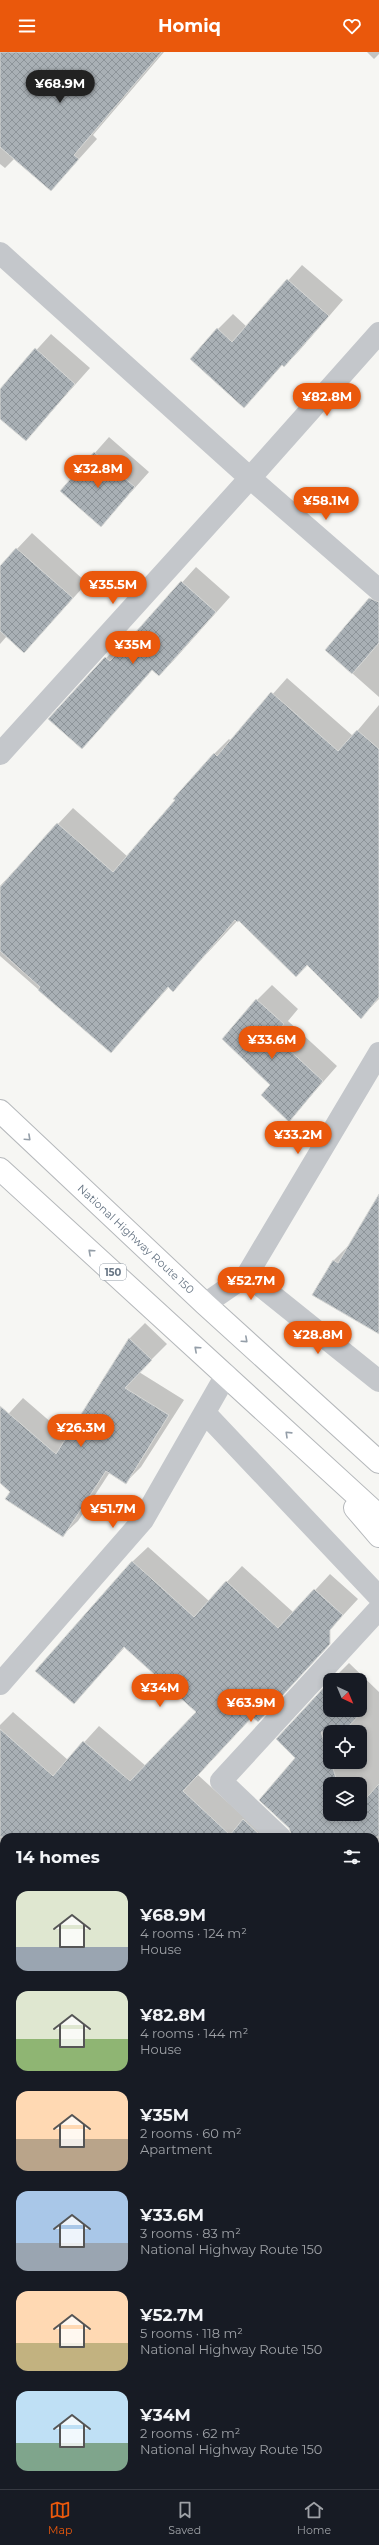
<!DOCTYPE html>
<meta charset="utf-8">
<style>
:root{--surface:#171b24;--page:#242831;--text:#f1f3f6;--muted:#9ea1a6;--line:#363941;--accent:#ea580c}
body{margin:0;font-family:Montserrat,sans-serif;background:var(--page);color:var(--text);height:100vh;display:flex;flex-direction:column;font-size:15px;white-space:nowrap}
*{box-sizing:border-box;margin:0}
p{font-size:13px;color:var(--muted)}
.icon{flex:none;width:22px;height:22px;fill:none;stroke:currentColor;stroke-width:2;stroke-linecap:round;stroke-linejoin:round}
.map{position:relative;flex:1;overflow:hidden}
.sheet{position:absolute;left:0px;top:1781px;width:379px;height:656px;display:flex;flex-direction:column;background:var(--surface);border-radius:12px 12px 0 0;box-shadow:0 2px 6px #0003}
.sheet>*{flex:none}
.needle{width:26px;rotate:136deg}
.fabs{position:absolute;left:323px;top:1621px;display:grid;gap:8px}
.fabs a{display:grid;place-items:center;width:44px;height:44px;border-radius:8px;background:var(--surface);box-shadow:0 2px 6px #0003;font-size:20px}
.price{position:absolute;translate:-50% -34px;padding:0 9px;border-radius:14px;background:var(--accent);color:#fff;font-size:13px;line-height:26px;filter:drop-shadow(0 1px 2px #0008)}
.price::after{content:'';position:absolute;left:50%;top:24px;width:12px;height:9px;margin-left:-6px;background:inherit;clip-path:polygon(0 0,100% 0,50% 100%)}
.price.active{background:#222;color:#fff}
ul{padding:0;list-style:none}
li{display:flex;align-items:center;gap:12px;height:100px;padding:0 16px}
li span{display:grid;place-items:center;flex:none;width:112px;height:80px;border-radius:12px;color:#555}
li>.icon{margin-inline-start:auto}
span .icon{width:48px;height:48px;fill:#fffc;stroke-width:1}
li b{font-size:17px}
h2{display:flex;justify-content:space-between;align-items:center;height:48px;padding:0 16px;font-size:17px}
header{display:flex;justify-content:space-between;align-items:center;height:52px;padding:0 16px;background:var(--accent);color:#fff;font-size:18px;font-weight:700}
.tab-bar{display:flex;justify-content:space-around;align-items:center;height:56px;border-top:1px solid var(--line);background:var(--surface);font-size:11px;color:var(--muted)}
.tab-bar a{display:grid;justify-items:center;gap:2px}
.tab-bar .active{color:var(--accent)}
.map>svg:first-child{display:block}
.shadow{fill:#0003;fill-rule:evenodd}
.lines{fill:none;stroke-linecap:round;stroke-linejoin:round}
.river{stroke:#bcc5ca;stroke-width:67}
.building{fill:url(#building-cross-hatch);stroke:#d7d8d6}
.trunk-casing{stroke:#b5b8bb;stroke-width:24}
.minor{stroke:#c4c7cb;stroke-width:22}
.trunk{stroke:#fff;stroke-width:22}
.oneway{stroke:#949ea8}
.labels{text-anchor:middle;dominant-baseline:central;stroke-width:4;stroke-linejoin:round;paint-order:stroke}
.shield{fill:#fff;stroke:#949ea8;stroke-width:1}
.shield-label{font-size:10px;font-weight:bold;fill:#667483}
.street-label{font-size:11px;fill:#667483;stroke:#fff}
</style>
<header><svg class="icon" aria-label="menu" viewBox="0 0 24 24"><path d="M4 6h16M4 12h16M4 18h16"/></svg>Homiq<svg class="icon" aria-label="heart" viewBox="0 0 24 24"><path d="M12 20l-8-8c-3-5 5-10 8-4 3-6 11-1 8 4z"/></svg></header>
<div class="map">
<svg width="379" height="2437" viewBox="0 0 379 2437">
<defs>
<pattern id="building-cross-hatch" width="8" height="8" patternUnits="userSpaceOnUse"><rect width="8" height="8" fill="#a9b0b5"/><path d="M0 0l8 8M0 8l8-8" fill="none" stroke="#8d9499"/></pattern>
</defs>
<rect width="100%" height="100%" fill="#f6f6f3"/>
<!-- shadow -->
<path class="shadow" d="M0 0H164L93 83 97 87 51 138 15 106 5 116 0 112Z
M367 0H379V2L374 7Z
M302 213 343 248 299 299 284 314 283 312 244 354 218 277 233 262 247 275Z
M51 282 90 316 26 388 0 365V338Z
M109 385 149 420 101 474 61 439Z
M32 481 87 531 24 600 7 584 0 592V515Z
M196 515 230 545 174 608 159 623 153 617 82 696 50 667 121 590 125 594Z
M379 539V645L326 598Z
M287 626 353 684 379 653V947L361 965 308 913 296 924 239 867 173 938 169 935 110 1000 0 904V834L73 756 128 805 214 702 229 687 231 689Z
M272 933 298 957 288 969 337 1014 289 1069 272 1033 257 948Z
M379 1149V1280L314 1243 334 1208 348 1194Z
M145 1271 167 1292 139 1320 184 1348 141 1415 126 1430 110 1420 78 1469 63 1483 0 1430V1371L23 1346 68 1385 130 1286Z
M148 1495 209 1549 242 1514 294 1561 330 1522 358 1547 323 1585 330 1592 258 1669 253 1664 198 1723 245 1766 282 1785H4V1860L0 1864V1673L13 1660 68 1708 99 1674 146 1714 197 1660 125 1595 74 1651 132 1510Z
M349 1611 379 1640V1836L375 1833V1785H324L297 1706 330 1630V1658H360V1628H332ZM330 1680H360V1710H330ZM330 1732H360V1762H330Z
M379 1861V1943L375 1939V1866Z
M0 1906 4 1910V1939L0 1943Z
M0 1971 4 1975V2089L0 2094Z
M379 2020V2076L375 2080V2025Z
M4 2258V2330L0 2334V2262Z
M375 2300 378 2303 379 2301V2429L375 2426Z
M0 2344 4 2348V2433H36L32 2437H0Z
M296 2433H357L353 2437H300Z"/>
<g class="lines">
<!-- river -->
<path class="river" d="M375 2186 379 2182
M157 2437 161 2433"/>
</g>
<!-- building -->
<path class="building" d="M0 0H162L74 103 79 107 51 139 0 95Z
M287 227 329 264 284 315 282 313 244 356 190 307 217 276 232 290Z
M35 296 75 332 26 389 0 367V337Z
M94 400 135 435 101 475 60 439Z
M16 496 73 546 24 601 0 579V514Z
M181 529 216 560 159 624 152 618 82 697 48 667 105 605 110 609Z
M369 546 379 550V591L352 622 325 598Z
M271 640 338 699 357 678 379 697V945L361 967 307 913 296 925 239 869 237 870 235 868 173 940 168 935 111 1001 38 938 40 935 0 899V835L57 771 113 820 175 748 173 747 214 701 217 704Z
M256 947 284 972 274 984 323 1029 289 1070 261 1043 270 1033 222 987Z
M379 1142V1282L312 1243 333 1208 338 1211Z
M129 1286 152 1308 125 1336 169 1363 126 1432 106 1419 63 1485 5 1447 10 1440 0 1431V1354L56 1402Z
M132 1509 194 1565 226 1529 278 1576 314 1537 343 1563 330 1578V1592L258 1670 252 1665 183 1739 230 1783 243 1767 262 1785H0V1677L53 1724 83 1689 130 1729 196 1660 124 1595 74 1652 35 1619Z
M330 1629V1658H360V1652L365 1657 343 1680H321L338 1732H330V1762H347L348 1766 352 1762H360V1753L379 1732V1785H292L289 1776 259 1748 295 1706 276 1687Z"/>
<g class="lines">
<!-- trunk casing -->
<g class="trunk-casing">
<path id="trunk" d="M0 1059 205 1252 379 1410
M0 1117 379 1464
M355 1456 379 1484"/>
</g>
<!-- minor -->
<path class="minor" d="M0 201 250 426 379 538
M0 702 250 426 379 281
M247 1223 379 1329
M205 1252 247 1223 379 1001
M205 1361 379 1545
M0 1632 143 1468 226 1323
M280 1785 221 1729 379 1557
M375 2125 379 2120
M0 2164 4 2167
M375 2253 379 2249
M240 2433 244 2437
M98 2437 102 2433
M218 2437 222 2433"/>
<!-- trunk -->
<use href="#trunk" class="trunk"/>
</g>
<!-- one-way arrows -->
<defs><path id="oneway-chevron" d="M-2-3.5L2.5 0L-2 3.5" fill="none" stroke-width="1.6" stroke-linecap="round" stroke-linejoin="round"/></defs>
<g class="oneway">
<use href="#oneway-chevron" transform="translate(28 1086) rotate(43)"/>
<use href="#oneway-chevron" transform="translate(91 1200) rotate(-138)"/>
<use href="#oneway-chevron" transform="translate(245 1288) rotate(42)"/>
<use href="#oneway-chevron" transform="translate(197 1297) rotate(-138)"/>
<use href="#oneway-chevron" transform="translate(288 1382) rotate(-136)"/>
</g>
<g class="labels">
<!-- shield labels -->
<rect class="shield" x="100" y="1212" width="26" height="16" rx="3"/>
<g class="shield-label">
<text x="113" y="1220">150</text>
</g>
<!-- street labels -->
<g class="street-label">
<text transform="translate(136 1187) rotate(43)">National Highway Route 150</text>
</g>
</g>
</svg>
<div class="fabs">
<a><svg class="needle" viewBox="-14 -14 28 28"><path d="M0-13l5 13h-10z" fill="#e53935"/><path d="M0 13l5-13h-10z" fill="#9ea1a6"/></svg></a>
<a><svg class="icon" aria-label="locate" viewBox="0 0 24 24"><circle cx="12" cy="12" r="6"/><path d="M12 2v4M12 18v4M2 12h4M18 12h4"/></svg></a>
<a><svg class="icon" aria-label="layers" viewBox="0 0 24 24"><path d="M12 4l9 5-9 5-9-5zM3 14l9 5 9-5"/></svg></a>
</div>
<b class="price active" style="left:60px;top:52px">¥68.9M</b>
<b class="price" style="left:327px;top:365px">¥82.8M</b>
<b class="price" style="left:98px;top:437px">¥32.8M</b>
<b class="price" style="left:326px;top:469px">¥58.1M</b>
<b class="price" style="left:113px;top:553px">¥35.5M</b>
<b class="price" style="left:133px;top:613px">¥35M</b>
<b class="price" style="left:272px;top:1008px">¥33.6M</b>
<b class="price" style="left:298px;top:1103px">¥33.2M</b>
<b class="price" style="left:251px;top:1249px">¥52.7M</b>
<b class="price" style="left:318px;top:1303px">¥28.8M</b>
<b class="price" style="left:81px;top:1396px">¥26.3M</b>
<b class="price" style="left:113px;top:1477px">¥51.7M</b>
<b class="price" style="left:160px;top:1656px">¥34M</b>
<b class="price" style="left:251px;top:1671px">¥63.9M</b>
<section class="sheet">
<h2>14 homes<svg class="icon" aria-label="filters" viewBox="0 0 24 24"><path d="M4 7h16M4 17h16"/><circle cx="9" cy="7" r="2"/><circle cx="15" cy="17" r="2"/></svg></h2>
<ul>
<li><span style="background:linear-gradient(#dfe7d0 70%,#9aa5b1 0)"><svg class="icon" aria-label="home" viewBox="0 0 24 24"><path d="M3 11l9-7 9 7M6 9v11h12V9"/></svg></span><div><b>¥68.9M</b><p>4 rooms · 124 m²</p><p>House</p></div></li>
<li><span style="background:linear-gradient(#dfe7d0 60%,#8fb573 0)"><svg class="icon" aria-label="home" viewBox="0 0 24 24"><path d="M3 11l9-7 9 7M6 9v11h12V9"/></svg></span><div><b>¥82.8M</b><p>4 rooms · 144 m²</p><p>House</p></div></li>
<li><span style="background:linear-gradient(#ffd9b3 60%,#b9a48a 0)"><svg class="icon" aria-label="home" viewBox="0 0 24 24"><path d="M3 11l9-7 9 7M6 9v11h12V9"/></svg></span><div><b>¥35M</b><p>2 rooms · 60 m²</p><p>Apartment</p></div></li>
<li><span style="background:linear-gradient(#a9c7e8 65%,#9aa5b1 0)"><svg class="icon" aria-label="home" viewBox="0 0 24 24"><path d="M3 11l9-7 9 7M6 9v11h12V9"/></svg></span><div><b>¥33.6M</b><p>3 rooms · 83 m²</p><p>National Highway Route 150</p></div></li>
<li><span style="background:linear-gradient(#ffd9b3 65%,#c2b280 0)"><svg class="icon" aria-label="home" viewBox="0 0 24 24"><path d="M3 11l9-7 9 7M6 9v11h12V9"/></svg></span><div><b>¥52.7M</b><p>5 rooms · 118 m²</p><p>National Highway Route 150</p></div></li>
<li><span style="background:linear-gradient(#bfe0f5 65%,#7fa58c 0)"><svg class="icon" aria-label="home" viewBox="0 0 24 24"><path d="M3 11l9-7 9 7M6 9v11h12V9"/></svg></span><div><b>¥34M</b><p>2 rooms · 62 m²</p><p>National Highway Route 150</p></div></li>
</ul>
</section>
</div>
<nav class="tab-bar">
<a class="active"><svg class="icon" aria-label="map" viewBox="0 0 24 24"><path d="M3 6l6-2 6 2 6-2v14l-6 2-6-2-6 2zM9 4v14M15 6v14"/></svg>Map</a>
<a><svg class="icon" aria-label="saved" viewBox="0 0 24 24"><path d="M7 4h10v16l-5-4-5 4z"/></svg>Saved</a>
<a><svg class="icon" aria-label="home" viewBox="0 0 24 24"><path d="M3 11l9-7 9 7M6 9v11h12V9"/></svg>Home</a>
</nav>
